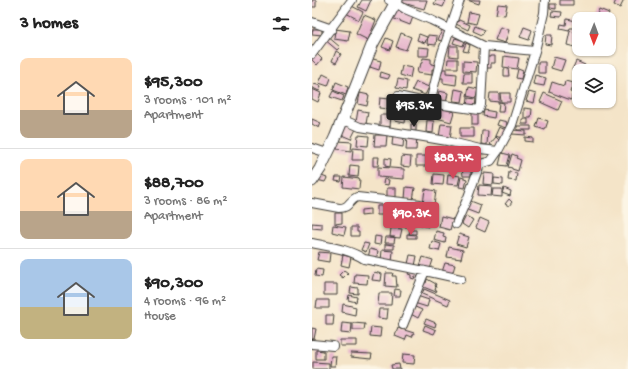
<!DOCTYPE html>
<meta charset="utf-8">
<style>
:root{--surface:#fff;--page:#f6f6f6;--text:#222;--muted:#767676;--line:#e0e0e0;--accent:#d1495b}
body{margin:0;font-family:"Gochi Hand",sans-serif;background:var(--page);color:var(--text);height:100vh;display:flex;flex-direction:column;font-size:15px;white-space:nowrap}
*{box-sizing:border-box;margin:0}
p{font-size:13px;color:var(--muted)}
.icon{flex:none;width:22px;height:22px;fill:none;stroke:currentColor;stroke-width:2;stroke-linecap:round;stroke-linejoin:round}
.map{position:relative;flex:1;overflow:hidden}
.side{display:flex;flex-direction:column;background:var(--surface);width:312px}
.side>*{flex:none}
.needle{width:26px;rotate:181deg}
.controls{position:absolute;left:260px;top:12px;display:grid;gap:8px}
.controls a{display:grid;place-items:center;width:44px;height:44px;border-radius:8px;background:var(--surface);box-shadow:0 1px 3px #0004;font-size:20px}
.price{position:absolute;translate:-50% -34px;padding:0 9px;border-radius:4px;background:var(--accent);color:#fff;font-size:13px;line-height:26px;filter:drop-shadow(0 1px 2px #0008)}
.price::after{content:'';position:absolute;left:50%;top:24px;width:12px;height:9px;margin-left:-6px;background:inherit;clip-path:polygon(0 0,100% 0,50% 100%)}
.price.selected{background:#222;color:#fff}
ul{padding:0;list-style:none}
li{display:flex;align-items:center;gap:12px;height:100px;padding:0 20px}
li+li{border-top:1px solid var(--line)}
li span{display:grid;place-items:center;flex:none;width:112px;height:80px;border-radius:8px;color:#555}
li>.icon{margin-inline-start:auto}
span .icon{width:48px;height:48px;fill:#fffc;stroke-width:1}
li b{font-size:17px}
h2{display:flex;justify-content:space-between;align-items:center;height:48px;padding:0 20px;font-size:17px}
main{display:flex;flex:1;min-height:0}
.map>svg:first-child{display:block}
.building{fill:#e5b1ca}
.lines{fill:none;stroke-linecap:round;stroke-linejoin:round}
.street-casing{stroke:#3c3a36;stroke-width:10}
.secondary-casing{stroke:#3c3a36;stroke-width:13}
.street{stroke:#fff;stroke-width:8}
.secondary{stroke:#fff;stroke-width:11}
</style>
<main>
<section class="side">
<h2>3 homes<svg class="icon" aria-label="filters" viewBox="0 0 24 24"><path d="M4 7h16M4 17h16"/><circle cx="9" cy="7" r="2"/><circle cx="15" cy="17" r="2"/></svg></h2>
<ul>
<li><span style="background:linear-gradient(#ffd9b3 65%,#b9a48a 0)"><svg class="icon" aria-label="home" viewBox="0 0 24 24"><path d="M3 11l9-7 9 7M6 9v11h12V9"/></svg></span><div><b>$95,300</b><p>3 rooms · 101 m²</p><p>Apartment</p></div></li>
<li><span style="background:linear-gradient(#ffd9b3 65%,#b9a48a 0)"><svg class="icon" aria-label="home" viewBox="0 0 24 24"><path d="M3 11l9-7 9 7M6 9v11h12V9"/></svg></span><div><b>$88,700</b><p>3 rooms · 86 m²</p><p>Apartment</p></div></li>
<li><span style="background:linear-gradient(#a9c7e8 60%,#c2b280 0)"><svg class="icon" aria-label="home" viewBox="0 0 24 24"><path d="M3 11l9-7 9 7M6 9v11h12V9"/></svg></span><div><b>$90,300</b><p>4 rooms · 96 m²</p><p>House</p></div></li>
</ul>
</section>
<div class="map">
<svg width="316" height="369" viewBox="0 0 316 369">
<rect width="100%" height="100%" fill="#fcf5e5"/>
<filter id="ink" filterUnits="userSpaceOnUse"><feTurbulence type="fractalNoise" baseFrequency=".025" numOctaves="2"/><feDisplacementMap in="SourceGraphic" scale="8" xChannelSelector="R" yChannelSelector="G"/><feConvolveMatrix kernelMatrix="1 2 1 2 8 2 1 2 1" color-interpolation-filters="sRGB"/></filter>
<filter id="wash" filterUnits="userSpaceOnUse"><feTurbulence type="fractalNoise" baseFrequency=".012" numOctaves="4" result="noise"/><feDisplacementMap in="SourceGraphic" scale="16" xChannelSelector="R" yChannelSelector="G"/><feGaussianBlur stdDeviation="0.9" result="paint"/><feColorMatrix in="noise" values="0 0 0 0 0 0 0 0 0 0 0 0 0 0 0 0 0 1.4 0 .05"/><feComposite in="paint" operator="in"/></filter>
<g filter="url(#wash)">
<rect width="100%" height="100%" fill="#f4e4c8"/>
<g id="blocks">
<!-- building -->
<path class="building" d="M0 0H4V7H0Z
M50 0H59L54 11 46 7Z
M89 0H115L112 9 88 2Z
M124 0H134L131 7 122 4Z
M155 0H168L167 4Z
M248 0H261V5H248Z
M304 0H312L308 8 302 5Z
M36 4 51 12 47 20 32 12Z
M186 4 195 5 193 15 184 14Z
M238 4H244V9L238 8Z
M84 7 102 14 98 25 80 18Z
M287 9 297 13 294 19H290L284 17Z
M240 11 250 12 249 17 239 16Z
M157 12 167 14 164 24 155 22Z
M52 15 64 20 56 40 44 34Z
M255 19 264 21 263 28H258L257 31 248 29 249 24 254 25Z
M147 20 158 25 156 30 144 24Z
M163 26 173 30 170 35 161 31Z
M131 27 135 29 130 41 126 40Z
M188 27 197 30 193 43 183 40Z
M212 27 220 30 217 40 208 37Z
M1 29H10V35L0 34Z
M23 29 38 31 36 41 22 39Z
M258 31 267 33V48L255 45Z
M89 33 99 37 94 50 84 47Z
M107 34 115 37 113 43 105 40Z
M116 35 125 36 124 45 115 44Z
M234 35H240L239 45 233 44Z
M15 36 28 47 25 50 12 39Z
M74 38 81 41 78 50 70 47Z
M143 38 153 41 151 46 141 43Z
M154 43 158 45 156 52 151 51Z
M138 46H146V57L137 56Z
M106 47 117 48 116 56H106Z
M24 51 29 54 24 63 20 61Z
M4 53 10 59 5 65 0 60V58Z
M178 56H183V63H179V68H173V57H178Z
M192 56 207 58 205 69 191 67Z
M242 57 253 60 249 71 239 68Z
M57 58 69 61 67 70 55 66Z
M111 58 119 59V64L124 65V70L120 69V75L105 73 106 67H108L109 63H110Z
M136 59H146V68H135Z
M151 61 165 62 164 72 151 71Z
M264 61 273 65 270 71H267V72L260 70Z
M226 62H233V73H226Z
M90 66 100 68 98 78 88 75Z
M196 68 197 76H192V69Z
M127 69H134V73L145 74 144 85 131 83V78H126Z
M206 69 211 71 209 79 204 78Z
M69 72 78 75 76 79 68 77Z
M152 73H160V83H151Z
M11 74 19 78 16 86 7 83Z
M223 75 234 78 232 86 221 84Z
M86 79 95 81 94 90 84 88Z
M253 81 261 83 258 92 261 93 259 100 237 92 240 82 252 86Z
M24 82 36 87 34 95 21 90Z
M104 82 117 87 113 95 100 90Z
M2 84 9 86 7 91 1 88Z
M157 87 166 89 164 98 155 96Z
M0 89 9 93 6 102 0 99Z
M143 89 152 91 150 102 141 101Z
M21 91 32 96 30 101 18 97Z
M127 91 136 93 134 103 125 101Z
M217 92 224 94 222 103 214 101Z
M48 93 57 95 55 106 46 104Z
M178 93H187V102L177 101Z
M188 93H198V102H189Z
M232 93 250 101 246 110 228 102Z
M68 98 78 99 77 109 67 108Z
M156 98 164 99 163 107 155 106Z
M90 100 103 104 101 112 88 108Z
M187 102 192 103 191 112H186Z
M106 104 115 105 114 114 105 113Z
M117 104 124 105 123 118 116 117Z
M128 108 142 112 139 122 125 118Z
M212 108 220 109 219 118H212Z
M46 110 56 112 54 124 44 122Z
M172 110 183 112 182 118 171 116Z
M166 111V125H160V112Z
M84 114 94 115 93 123 83 121Z
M68 115H79L78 127 68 126Z
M227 118 236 121 233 130 224 127Z
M0 119 9 123 7 128 0 124Z
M210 119H216V124H210Z
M115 120 122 121 121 133 114 132Z
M187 120 195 122 194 128 185 125Z
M30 123 44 129 39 139 25 133Z
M99 124H104V131H99Z
M129 124 140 125 138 139 127 137Z
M205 126H219V130H205Z
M187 127 194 130 190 138 183 136Z
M148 128H162V137H148Z
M200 130 214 131V135L200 134Z
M170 131H176L175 145 169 144Z
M46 135 57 136 56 146 45 145Z
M63 135H75L74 146H62Z
M81 135 92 136 91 147 80 145Z
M95 136H105L104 150H94Z
M184 137 188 141 183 148 178 144Z
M213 137 221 138V142L213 141Z
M26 141 40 142 39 151 25 149Z
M41 148 51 149V160H40Z
M158 148 167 149 166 158 157 157Z
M147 150H153L152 160H146Z
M190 153 198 155 195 166 187 165Z
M200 154 205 156 204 158 209 160 206 171 200 169V168L196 167Z
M90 156 99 157 98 167 89 166Z
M104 156H114V166H104Z
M61 157H67L66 166H61Z
M73 158 79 159 78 167 73 166Z
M38 165 47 166 46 177 37 176Z
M150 166H159V176H151Z
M66 167 92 169V179L66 177Z
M197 172 205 173 204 181 196 180Z
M172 173 182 174 181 185 171 184Z
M122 174 132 175 131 185 121 184Z
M136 174 148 176 146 185 135 184Z
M7 175 15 178 13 182 5 180Z
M24 177H30L29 182 23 181Z
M32 177 48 179 47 189 31 187Z
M149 177 155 179 153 188 147 187Z
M182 178 191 179V185L182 184Z
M72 179 77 180 76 185 71 184Z
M167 185 180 186 179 196 166 195Z
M94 187 103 188 101 200 93 199Z
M75 188H84V197H75Z
M192 188 199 191 198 196 190 193Z
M113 189 124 191 122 205 111 204Z
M181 189H190V197L180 196Z
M197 199 200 202 197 206 193 204Z
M156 200 169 205 166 214 153 209Z
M65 206H71V215H65Z
M82 206H88L87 215H81Z
M58 209V215L49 216V210Z
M88 212H96L95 227 85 226V216H88Z
M23 213H30V223L23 224Z
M106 213 119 217 116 227 103 223Z
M129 216 141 219 138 230 127 227Z
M154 216 161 220 156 228 150 224Z
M72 217 78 218 77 225H72Z
M168 218 177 222 173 232 164 228Z
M0 223 10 224V229L0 228Z
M21 225 34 227 32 235 20 232Z
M39 227H45V232H47V236H39Z
M79 228 90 229 88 238 78 237Z
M98 230H104V234H97Z
M124 231 132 233 131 237 134 238 133 243 122 240Z
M95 234 104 235V238H95Z
M147 234 157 237 154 247 144 244Z
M63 236 69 237 68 245 62 244Z
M74 237H83L82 243H73Z
M120 241 129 244 127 251 118 249Z
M52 243 57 244 54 252 49 250Z
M73 244 82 245V249H73Z
M137 247 151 250 149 259 135 257Z
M58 249 66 251 64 260 56 258Z
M70 250 81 251 80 262 69 261Z
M7 252 18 253 17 262 5 260Z
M31 255 39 257 37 267 29 265Z
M98 255 105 256 103 266 96 264Z
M111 257 121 260 118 269 108 266Z
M133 263 143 265 140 275 130 272Z
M4 269 11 270 10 277 3 276Z
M32 270 36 273 31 278 27 275Z
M98 270 108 272 107 277 103 276 102 279 99 278V275L96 274Z
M62 272 70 274 69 281 60 280Z
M74 273H81L80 276H84L85 287 73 286Z
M43 274 56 275 55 284 42 283Z
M115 279 124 284 123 286 124 287 123 290H125L124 292 109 286 111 282 114 283Z
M12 284H25V295H12Z
M39 287 46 288V294L38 293Z
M83 289 89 290 88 296H82Z
M112 289 138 300 136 305 110 294Z
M67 293H80L79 305H66Z
M37 295 45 297 44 302 36 300Z
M105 296 117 300 115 307 102 303Z
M5 300H17V308H4Z
M31 304 44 307 43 315 30 312Z
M101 306 110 310 106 318 97 313Z
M67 309H76L75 319 66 318Z
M14 315H22L21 325H14Z
M114 319 124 323 123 327 112 323Z
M30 323 40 324 39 334 29 333Z
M41 323 53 324 52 330H41Z
M113 325 124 330 122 334 111 330Z
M59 327 69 328 68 337 58 336Z
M0 328 4 329 2 339H0Z
M86 328 102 333 100 337 95 335 93 340 83 336Z
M28 340H45V346H28Z
M4 350 12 351V359H4Z
M39 353 60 354 59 359 39 357Z
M91 354 103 355 102 364 90 363Z
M19 356H24L23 366H18Z
M1 362 17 363V369H1Z
M87 364 88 369H80L79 365Z"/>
</g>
</g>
<g filter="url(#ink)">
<use href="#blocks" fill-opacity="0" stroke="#3c3a36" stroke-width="1"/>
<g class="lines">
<!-- street casing -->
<g class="street-casing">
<path id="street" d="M77 0 84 3 93 9 119 20 172 46 223 51
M0 22 20 29
M0 54 40 0
M86 96 118 103 167 110 169 105 172 46
M118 103 130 53 148 0
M30 119 48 127 106 136 135 141 168 149 186 151
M0 148 15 153
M0 203 27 208C38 208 36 201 45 197L108 204
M144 224 156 197 168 164 179 161 186 151 200 125 223 51 232 13 233 0
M0 243C18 247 37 249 52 259L113 271 149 279
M91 325 113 271
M0 344 21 346"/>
</g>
<!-- secondary casing -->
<g class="secondary-casing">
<path id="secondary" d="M0 181 8 169 23 138 41 94 61 43 85 0"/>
</g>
<!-- street -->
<use href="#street" class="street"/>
<!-- secondary -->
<use href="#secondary" class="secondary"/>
</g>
</g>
</svg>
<div class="controls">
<a><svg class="needle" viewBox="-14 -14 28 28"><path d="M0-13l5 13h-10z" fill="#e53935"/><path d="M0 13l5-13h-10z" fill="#767676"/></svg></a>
<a><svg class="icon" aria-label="layers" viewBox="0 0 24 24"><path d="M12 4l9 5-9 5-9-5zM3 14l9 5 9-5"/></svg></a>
</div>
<b class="price selected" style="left:102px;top:128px">$95.3K</b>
<b class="price" style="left:141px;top:180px">$88.7K</b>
<b class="price" style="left:99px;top:236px">$90.3K</b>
</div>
</main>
